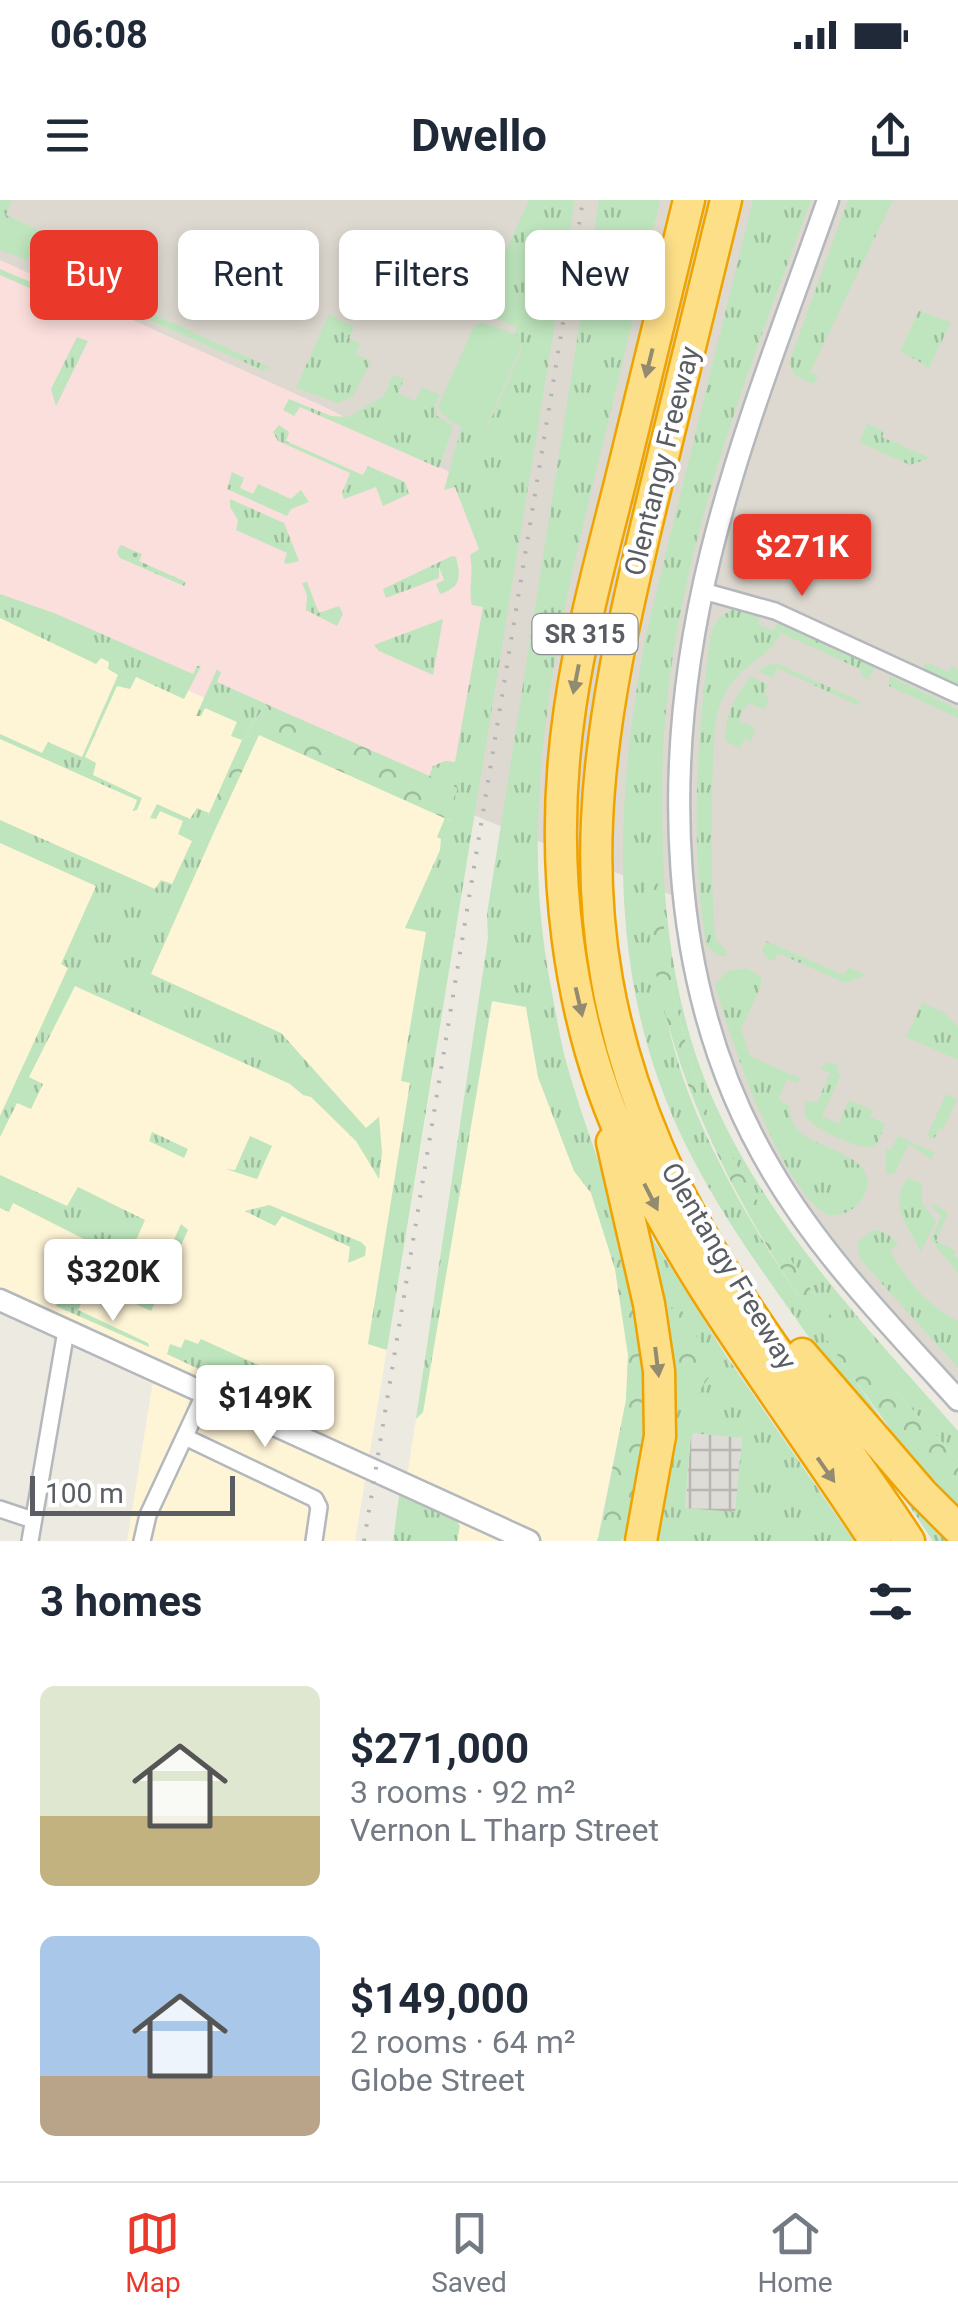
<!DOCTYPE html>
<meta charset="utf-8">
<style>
:root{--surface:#fff;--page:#f2f2f3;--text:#1f2937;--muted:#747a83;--line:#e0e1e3;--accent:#ea392b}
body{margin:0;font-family:Roboto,sans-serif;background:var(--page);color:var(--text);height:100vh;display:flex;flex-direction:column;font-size:38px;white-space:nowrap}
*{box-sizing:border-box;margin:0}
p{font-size:32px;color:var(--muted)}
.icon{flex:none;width:55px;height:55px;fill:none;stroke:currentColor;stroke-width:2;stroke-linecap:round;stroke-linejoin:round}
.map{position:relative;height:1341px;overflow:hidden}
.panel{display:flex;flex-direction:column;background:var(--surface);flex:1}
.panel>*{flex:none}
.hud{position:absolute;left:30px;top:30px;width:900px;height:90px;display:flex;gap:20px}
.scale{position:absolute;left:30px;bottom:25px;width:205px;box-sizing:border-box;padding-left:10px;border:5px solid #5a5e63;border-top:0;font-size:28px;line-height:35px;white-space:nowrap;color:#5a5e63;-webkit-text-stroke:8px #fff;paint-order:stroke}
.price{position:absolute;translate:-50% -85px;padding:0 22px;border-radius:10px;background:#fff;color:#222;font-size:32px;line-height:65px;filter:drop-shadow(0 2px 5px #0008)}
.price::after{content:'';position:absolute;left:50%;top:60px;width:30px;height:22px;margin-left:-15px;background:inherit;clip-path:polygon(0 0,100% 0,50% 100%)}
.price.selected{background:var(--accent);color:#fff}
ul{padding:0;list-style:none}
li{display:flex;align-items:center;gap:30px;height:250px;padding:0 40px}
li span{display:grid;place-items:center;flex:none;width:280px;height:200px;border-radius:15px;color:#555}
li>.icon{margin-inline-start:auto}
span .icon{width:120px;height:120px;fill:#fffc;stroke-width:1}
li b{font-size:42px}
h2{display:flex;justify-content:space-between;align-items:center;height:120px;padding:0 40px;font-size:42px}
.tag{padding:0 35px;border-radius:15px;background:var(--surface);box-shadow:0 5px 15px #0003;font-size:35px;line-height:90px}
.tag.selected{background:var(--accent);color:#fff}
.status{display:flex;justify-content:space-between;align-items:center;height:70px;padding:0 50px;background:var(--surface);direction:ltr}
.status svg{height:28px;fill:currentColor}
header{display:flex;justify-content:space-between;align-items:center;height:130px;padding:0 40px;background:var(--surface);font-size:45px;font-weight:700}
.dock{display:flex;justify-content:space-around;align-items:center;height:140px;border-top:2px solid var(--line);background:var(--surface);font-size:28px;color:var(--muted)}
.dock a{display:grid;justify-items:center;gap:5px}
.dock .selected{color:var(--accent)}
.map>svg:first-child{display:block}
.commercial{fill:#fef4d6}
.industrial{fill:url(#industrial-grid)}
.education{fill:#ddd9d0}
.medical{fill:#fbdfdd}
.grass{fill:url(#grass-tufts);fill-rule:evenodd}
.forest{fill:url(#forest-crowns)}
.park{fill:#bee5bd}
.garden{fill:url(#garden-dots)}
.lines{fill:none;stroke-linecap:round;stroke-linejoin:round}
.minor-casing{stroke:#b4b8bc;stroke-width:20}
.tertiary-casing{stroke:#b4b8bc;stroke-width:25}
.motorway-casing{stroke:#efa300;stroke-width:35}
.minor{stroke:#fff;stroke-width:15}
.tertiary{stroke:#fff;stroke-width:20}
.motorway{stroke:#fddf88;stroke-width:30}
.rail{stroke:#b3b4b4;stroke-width:4;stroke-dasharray:2.5 12;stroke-linecap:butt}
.oneway{fill:#938b70}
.labels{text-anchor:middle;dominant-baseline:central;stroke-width:9;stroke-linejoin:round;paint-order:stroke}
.shield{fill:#fff;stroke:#8c8e92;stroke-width:2.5}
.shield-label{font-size:25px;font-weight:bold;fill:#5a5e63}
.street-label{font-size:28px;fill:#5a5e63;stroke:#fff}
</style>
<div class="status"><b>06:08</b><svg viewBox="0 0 49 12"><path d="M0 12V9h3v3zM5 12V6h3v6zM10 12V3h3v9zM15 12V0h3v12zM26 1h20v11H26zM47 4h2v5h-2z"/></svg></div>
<header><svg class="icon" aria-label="menu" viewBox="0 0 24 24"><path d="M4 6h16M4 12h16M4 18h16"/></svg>Dwello<svg class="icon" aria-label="share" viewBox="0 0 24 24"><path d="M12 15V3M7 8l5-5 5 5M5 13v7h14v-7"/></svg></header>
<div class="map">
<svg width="958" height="1341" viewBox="0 0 958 1341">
<defs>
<pattern id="industrial-grid" width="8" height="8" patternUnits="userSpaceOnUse" patternTransform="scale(2.5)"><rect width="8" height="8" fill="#dedcd6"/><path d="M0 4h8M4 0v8" fill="none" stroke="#b7b6b1"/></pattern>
<pattern id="grass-tufts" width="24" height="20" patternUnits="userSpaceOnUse" patternTransform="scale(2.5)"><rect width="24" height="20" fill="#bee5bd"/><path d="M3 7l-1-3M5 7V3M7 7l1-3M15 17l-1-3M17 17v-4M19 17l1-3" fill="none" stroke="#9dbd9d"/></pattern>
<pattern id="forest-crowns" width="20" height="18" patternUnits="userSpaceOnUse" patternTransform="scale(2.5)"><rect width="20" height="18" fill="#bee5bd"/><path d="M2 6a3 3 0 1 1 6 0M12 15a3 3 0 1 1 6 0" fill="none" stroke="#9dbd9d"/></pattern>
<pattern id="garden-dots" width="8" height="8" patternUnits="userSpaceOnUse" patternTransform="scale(2.5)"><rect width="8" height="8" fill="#bee5bd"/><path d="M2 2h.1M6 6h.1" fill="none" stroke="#9dbd9d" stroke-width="1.8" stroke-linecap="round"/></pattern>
</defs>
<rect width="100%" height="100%" fill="#edeae1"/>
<!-- commercial -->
<path class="commercial" d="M0 408 454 607 434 866 355 1341H127L155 1169 0 1098Z
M492 801 526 807 538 877 574 971 591 993 615 1069 628 1155 626 1200 597 1341H397L416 1219 423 1212Z"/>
<!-- industrial -->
<path class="industrial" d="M691 1233 742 1237 736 1313 685 1309Z"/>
<!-- education -->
<path class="education" d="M0 0H958V1200L821 1045 725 879 684 700 483 619 0 408Z"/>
<!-- medical -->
<path class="medical" d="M0 60 329 209 503 300 454 607 0 408Z"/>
<!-- grass -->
<path class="grass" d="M0 0H12L6 15 51 36 47 45 37 44 27 60 0 50Z
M529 0H575L387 1150 368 1144 410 883 401 881 426 732 405 728 440 650 441 639 437 637 445 618 450 621 457 589 429 576 433 566 445 561 455 562 483 407 472 405C468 391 474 372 470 355L479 349 455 287 444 290 462 225 474 230 487 228 521 151 522 144 515 134 517 128 479 110Z
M599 0H660C642 81 623 162 603 243 559 421 515 604 551 787 555 809 559 832 564 854 593 963 647 1067 652 1182 654 1217 648 1252 641 1287 637 1306 637 1329 620 1341H597L599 1335H612C620 1329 628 1322 631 1312 647 1262 654 1110 621 1068L615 1069 591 993 574 971 538 877 526 807 492 801 423 1212 416 1219 488 738 487 714Z
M753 0H811C751 164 686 326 667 501 661 551 662 602 663 653 665 736 680 827 715 904 771 1028 869 1130 958 1231V1260L854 1145 799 1074 709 917 695 878 675 802 655 673 645 683C654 754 663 824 688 892 724 986 782 1074 839 1157 865 1195 892 1232 914 1272 869 1223 832 1170 794 1116 743 1045 691 970 661 887 607 741 618 580 647 430Z
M848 0H893L810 172 818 176 814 184 794 175 789 163Z
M57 39 109 62 113 53 125 58 119 99 99 89 107 71 88 62 78 81 73 78 78 67 72 62 64 76 68 60 51 52Z
M0 69 66 97 68 103 63 113 55 110 59 101 0 75Z
M142 96 148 98 144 110 271 168 262 170 143 117 138 109Z
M919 111 951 122 928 170 925 165 900 151Z
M329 114 354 127 349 138 360 143 356 154 371 161 353 196 338 203 296 188Z
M77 137 88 141 56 206 51 189Z
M393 175 404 179 398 193 415 201 422 187 440 195 435 204 437 216 453 226 435 280 439 268 300 207 294 216 283 210 289 199 331 216 348 217 384 196Z
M867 224 884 231 882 237 930 258 910 265 859 242Z
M279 225 289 232 286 241 363 275 368 266 405 282 409 294 383 306 376 287 344 299 342 293 350 273 278 241 273 232Z
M232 272 244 278 240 288 253 294 258 284 291 299 301 290 309 302 291 309 287 316 227 289Z
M230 299 284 323 299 361 287 364 284 362 287 353 236 330 238 320 230 307Z
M452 356 456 357C461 377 461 387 440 394L436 384 444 380 439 367V378L386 398 383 389Z
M307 382 319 413 339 406 343 414 337 426 306 410 307 395 302 383Z
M0 394 54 413 193 474 197 466H201L184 499 136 477 130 489 117 486 85 557 96 563 93 575 142 598 137 610 133 611 137 600 0 539V534L42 553 48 542 82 557 118 475 108 469 109 462 101 458 96 464 0 418Z
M738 407 761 413 758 424 774 431 778 423 787 424 871 463 874 469 868 480 862 476 860 469 781 433C768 459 734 468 721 502 713 521 714 543 713 563 711 617 711 672 714 726L716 740 727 751 726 756H719L706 745C690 641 696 532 712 429L721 416Z
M443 419 433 475 379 451 374 445Z
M926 462 948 472 952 466 958 469V486L923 470Z
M778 464 860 501 859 506 777 468 772 478 758 471 767 465Z
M217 469 221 473 217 482 266 504 242 540 231 536 237 522 205 508 201 516H196Z
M751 476 768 485 764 495 769 498 765 510 749 503 742 511 739 522 751 525 755 530 751 541 745 538 740 548 725 541C725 515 735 496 751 476Z
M889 476 958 509V518L889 486Z
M157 604 190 619 197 608 209 613 204 627 214 632 151 774 281 833 366 928 379 917 382 952 379 979 356 941 311 897 303 895 290 884 75 786 29 877 43 884 31 909 17 903 0 937V916L68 768 61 764 96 686 0 643V620L155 689 161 680 172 684 192 641 178 634 183 621 160 611 156 619 150 618Z
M766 741 844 775 848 767 866 775 845 783 778 753 774 760 770 761 762 751Z
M747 768 761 777V786L741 829 750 856 801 879 796 883 787 879 778 899 789 906C790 917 792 926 802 934 823 950 887 959 862 999 854 1011 842 1016 828 1015 781 991 729 837 715 784L728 771Z
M922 803 943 812 958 826V860L906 837Z
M828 862 839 865 836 872 841 875 822 916 839 924 849 900 873 911 870 917 885 924C882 932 880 942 873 946 862 952 812 928 806 917 804 912 805 906 805 901L817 903 830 873 820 868Z
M946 894 957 899 943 929H939L934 939 927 936Z
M152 932 188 949 184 958 149 941Z
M250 936 272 946 257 979 226 969 235 970Z
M898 936 935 953 931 959 909 944 894 974H886V948L891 950Z
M0 975 67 1006 78 987 145 1020 120 1076 159 1094 151 1111 91 1083 78 1110 148 1143 149 1147 56 1106 84 1039 13 1003 9 1012 0 1008Z
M907 978 922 983V1003L936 1021 921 1052C908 1025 888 1006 907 978Z
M934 1004 948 1013 936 1041 956 1051 954 1056 958 1058V1073L931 1040 941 1016 932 1007Z
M269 1005 361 1042 366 1047 365 1056 348 1063 350 1047 282 1016 275 1026 245 1011Z
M641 1020 725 1154 854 1341H649L664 1116ZM691 1233 742 1238 735 1312 685 1308Z
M181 1024 188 1030 161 1089 153 1086Z
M872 1030C883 1030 891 1036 898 1044L890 1051C908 1082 926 1105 958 1121V1168L859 1058 858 1042Z
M185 1139 198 1144 201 1139 327 1196 333 1203 332 1222 326 1228 320 1227 167 1154 170 1144 181 1148Z
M888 1274 958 1341H933Z
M400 1289 454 1316 460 1326 457 1341H393Z"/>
<!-- forest -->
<path class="forest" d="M266 504 457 588 451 621 259 535 214 632 203 627 242 540Z
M644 671 656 673 675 802 695 878 709 916 799 1074 854 1145 958 1260V1314C944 1301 926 1287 914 1272 907 1262 902 1249 896 1239 883 1217 867 1197 852 1176 744 1022 651 864 644 671Z
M621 1068C654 1110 647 1261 631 1312 628 1322 620 1329 612 1335H599L626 1200 628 1155 615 1069Z
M674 1107 681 1109 712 1164V1173L697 1194 687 1197C666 1180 668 1141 664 1116Z"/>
<!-- park -->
<path class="park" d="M481 122 515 134 522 144 486 228C470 233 445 222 438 207L473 128Z"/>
<!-- garden -->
<path class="garden" d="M120 345 142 354 139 361 186 382 184 386 120 358 117 353Z"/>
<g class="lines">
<!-- minor casing -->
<g class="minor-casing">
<path id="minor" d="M703 391 775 411 958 495
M185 1237 315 1299 319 1307 314 1341
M0 1309 33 1320
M30 1341 66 1131
M142 1341 148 1315 205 1193"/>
</g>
<!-- tertiary casing -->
<g class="tertiary-casing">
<path id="tertiary" d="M828 0C787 117 741 232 711 353 661 556 662 787 772 971 822 1056 892 1127 958 1200
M0 1100 529 1341"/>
</g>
<!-- motorway casing -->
<g class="motorway-casing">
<path id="motorway" d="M689 0C666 93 643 186 621 279 602 355 581 431 570 508 548 658 565 822 632 959 698 1096 793 1214 875 1341
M726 0C702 98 678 196 654 294 597 529 558 714 657 946 718 1089 824 1211 909 1341
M612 942 649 1104 659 1171 660 1236 641 1341
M802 1154 922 1293 958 1329"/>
</g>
<!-- minor -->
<use href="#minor" class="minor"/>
<!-- tertiary -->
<use href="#tertiary" class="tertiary"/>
<!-- motorway -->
<use href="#motorway" class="motorway"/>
<!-- rail -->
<path class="rail" d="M364 1341 583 0"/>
</g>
<!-- one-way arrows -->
<defs><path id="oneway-solid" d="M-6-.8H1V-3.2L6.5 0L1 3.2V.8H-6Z" transform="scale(2.5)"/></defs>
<g class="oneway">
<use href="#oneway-solid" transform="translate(649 163) rotate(104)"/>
<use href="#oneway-solid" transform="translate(576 479) rotate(101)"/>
<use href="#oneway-solid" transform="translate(579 802) rotate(77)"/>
<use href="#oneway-solid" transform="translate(651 997) rotate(63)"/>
<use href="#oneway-solid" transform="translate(657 1162) rotate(83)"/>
<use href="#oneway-solid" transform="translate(826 1270) rotate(55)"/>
</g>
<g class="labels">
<!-- shield labels -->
<rect class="shield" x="532.5" y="414" width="105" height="40" rx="8"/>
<g class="shield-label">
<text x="585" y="434">SR 315</text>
</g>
<!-- street labels -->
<g class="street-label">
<text transform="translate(662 261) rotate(-76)">Olentangy Freeway</text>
<text transform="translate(729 1066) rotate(59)">Olentangy Freeway</text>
</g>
</g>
</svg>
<div class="scale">100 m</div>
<b class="price selected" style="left:802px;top:399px">$271K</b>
<b class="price" style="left:113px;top:1124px">$320K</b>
<b class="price" style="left:265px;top:1250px">$149K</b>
<div class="hud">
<a class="tag selected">Buy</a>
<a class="tag">Rent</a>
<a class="tag">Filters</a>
<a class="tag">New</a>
</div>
</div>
<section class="panel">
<h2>3 homes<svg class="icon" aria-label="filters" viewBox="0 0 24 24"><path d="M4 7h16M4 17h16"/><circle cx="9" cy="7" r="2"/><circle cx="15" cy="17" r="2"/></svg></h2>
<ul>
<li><span style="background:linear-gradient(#dfe7d0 65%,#c2b280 0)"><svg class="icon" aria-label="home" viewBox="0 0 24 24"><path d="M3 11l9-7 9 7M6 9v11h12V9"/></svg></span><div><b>$271,000</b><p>3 rooms · 92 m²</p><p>Vernon L Tharp Street</p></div></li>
<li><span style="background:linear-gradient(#a9c7e8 70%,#b9a48a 0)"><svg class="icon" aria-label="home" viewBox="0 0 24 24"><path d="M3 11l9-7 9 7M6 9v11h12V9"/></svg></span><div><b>$149,000</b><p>2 rooms · 64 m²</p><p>Globe Street</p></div></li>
</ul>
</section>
<nav class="dock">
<a class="selected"><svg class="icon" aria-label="map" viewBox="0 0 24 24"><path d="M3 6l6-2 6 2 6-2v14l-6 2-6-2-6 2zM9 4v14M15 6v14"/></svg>Map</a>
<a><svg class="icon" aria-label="saved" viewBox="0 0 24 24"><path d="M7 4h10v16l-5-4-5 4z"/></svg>Saved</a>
<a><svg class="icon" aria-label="home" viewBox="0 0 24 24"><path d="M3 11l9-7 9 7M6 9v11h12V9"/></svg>Home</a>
</nav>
